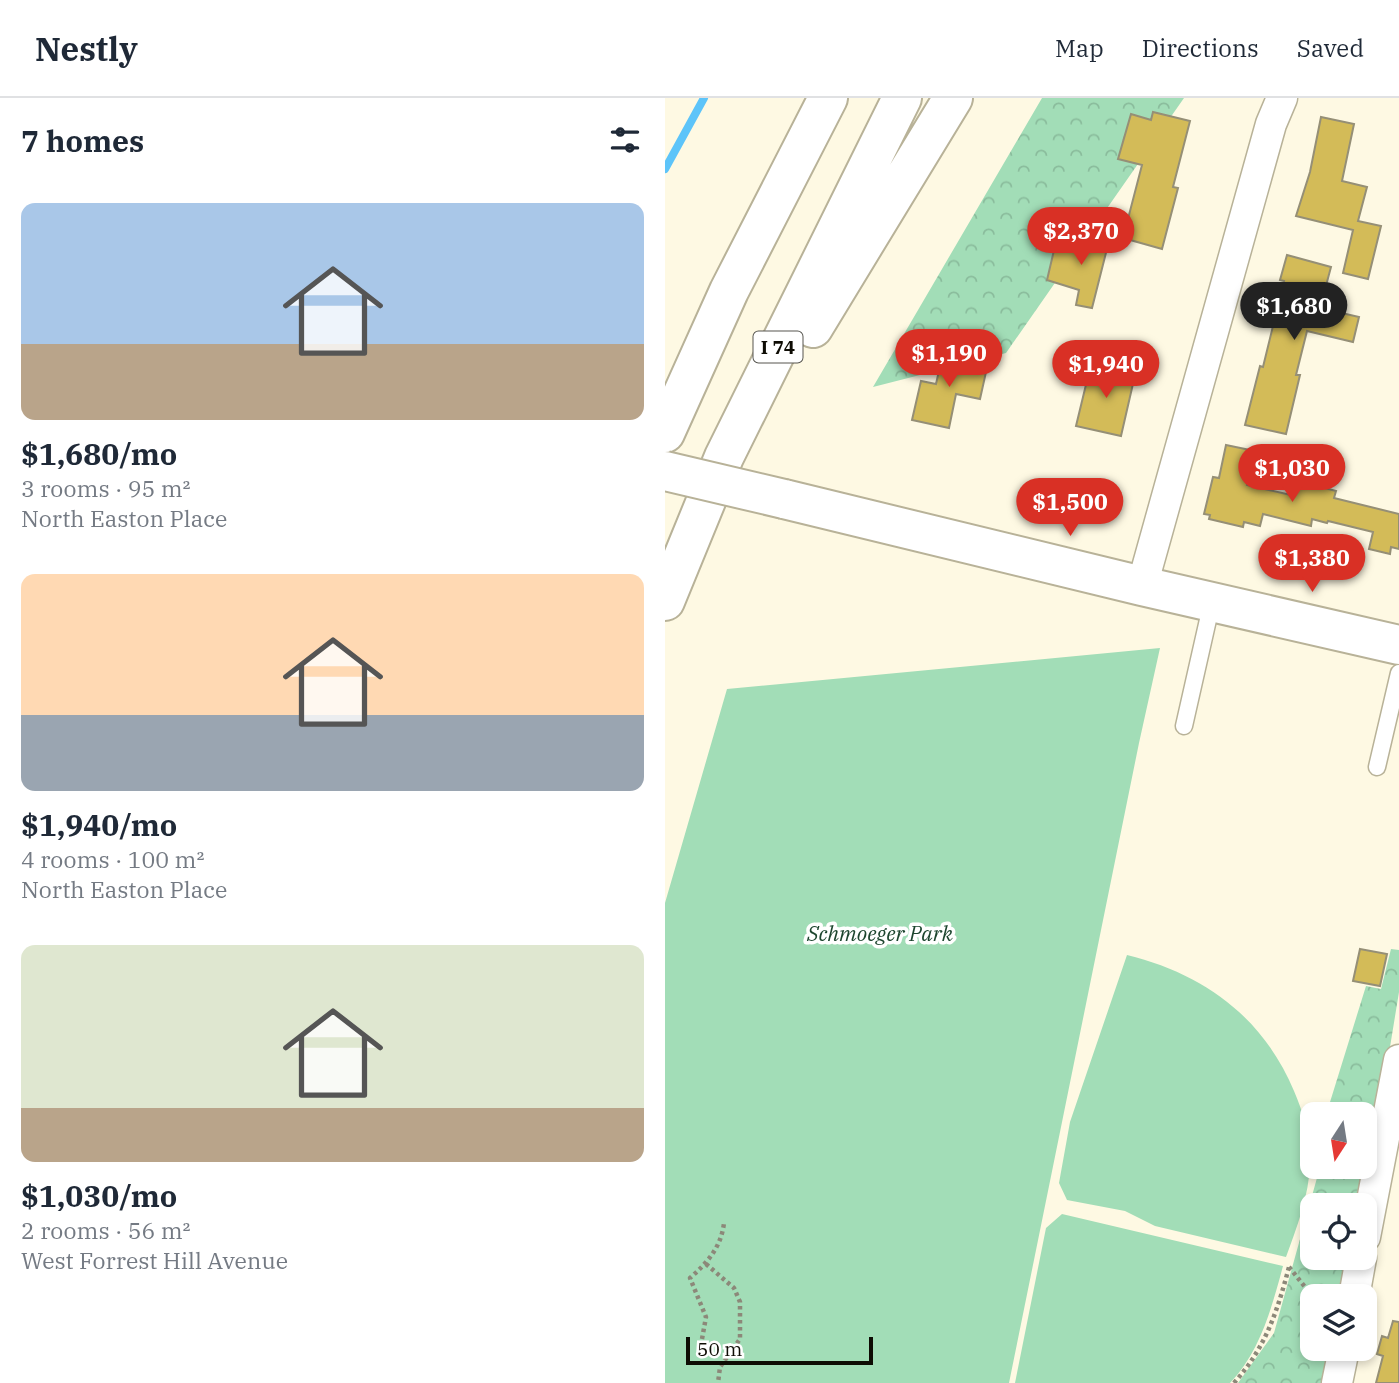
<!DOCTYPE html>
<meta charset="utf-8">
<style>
:root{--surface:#fff;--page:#f2f2f3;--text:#1f2937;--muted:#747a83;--line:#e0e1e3;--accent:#d93025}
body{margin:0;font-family:"IBM Plex Serif",serif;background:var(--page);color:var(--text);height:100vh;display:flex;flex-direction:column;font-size:26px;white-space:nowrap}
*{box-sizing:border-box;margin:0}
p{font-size:23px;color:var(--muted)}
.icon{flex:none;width:38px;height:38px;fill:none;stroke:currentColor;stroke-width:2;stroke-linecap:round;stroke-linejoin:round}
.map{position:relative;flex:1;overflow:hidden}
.side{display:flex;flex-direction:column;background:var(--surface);width:665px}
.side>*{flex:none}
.needle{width:46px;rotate:192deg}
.buttons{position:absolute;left:635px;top:1004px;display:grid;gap:14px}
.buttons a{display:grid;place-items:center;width:77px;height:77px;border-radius:14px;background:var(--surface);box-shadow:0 4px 10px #0003;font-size:35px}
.scale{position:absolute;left:21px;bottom:18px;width:187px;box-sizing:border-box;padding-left:7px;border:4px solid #0e0c04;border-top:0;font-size:19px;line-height:24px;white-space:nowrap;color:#0e0c04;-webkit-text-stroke:5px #fff;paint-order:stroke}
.price{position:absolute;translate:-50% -60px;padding:0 16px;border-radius:24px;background:var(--accent);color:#fff;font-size:23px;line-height:46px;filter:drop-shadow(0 2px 4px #0008)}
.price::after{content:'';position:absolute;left:50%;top:42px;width:21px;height:16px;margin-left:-10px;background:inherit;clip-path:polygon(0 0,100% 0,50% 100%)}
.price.selected{background:#222;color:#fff}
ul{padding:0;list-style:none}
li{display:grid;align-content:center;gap:14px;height:371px;padding:0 21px}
li span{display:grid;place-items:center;height:217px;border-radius:14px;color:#555}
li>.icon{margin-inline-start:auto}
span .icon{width:126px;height:126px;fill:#fffc;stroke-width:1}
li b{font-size:30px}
h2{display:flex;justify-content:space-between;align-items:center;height:84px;padding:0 21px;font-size:30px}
header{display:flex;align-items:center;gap:42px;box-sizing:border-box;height:98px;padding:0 35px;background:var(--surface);border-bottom:2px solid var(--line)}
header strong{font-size:33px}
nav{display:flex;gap:38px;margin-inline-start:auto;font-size:24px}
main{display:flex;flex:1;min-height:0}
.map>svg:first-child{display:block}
.forest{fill:url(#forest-crowns)}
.green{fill:#a2ddb7}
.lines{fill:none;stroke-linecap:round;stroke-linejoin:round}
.stream{stroke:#5dc4f9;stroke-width:8}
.building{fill:#d3bb58;stroke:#958f76;stroke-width:2}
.lane-casing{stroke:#b8b298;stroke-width:19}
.street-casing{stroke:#b8b298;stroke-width:33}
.secondary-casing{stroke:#b8b298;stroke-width:42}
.highway-casing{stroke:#b8b298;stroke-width:42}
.path{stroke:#8c8879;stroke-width:4.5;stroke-dasharray:3.5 3.5;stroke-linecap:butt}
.lane{stroke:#fff;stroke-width:16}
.street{stroke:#fff;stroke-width:30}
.secondary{stroke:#fff;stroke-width:38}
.highway{stroke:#fff;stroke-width:38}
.secondary-bridge-casing{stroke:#b8b298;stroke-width:42;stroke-linecap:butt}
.secondary-bridge{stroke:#fff;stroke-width:38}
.labels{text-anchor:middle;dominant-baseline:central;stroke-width:7;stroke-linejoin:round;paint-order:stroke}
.shield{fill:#fff;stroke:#56554f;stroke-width:2}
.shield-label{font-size:19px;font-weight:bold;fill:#0e0c04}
.park-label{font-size:21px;font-style:italic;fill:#1c452e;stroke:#fff}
</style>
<header>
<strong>Nestly</strong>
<nav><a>Map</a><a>Directions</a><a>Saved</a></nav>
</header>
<main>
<section class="side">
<h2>7 homes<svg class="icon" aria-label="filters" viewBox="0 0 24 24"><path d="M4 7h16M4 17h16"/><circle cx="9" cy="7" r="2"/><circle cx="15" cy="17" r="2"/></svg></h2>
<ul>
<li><span style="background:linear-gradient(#a9c7e8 65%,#b9a48a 0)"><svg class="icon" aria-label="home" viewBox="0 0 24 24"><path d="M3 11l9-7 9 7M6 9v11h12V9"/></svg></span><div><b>$1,680/mo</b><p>3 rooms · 95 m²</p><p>North Easton Place</p></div></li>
<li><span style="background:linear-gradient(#ffd9b3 65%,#9aa5b1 0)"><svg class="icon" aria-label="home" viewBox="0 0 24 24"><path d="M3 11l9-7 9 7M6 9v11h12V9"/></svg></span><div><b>$1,940/mo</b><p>4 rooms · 100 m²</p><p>North Easton Place</p></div></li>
<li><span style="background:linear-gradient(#dfe7d0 75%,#b9a48a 0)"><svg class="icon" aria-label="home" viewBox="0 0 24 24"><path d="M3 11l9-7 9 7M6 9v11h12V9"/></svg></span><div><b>$1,030/mo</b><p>2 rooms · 56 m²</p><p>West Forrest Hill Avenue</p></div></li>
</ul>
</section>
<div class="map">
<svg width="734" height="1285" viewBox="0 0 734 1285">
<defs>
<pattern id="forest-crowns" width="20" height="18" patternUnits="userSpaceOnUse" patternTransform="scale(1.75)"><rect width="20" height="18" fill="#a2ddb7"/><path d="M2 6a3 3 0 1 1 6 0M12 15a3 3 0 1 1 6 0" fill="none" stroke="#8abc9c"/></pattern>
</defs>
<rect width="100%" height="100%" fill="#fef9e3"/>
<!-- forest -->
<path class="forest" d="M377 0H519L341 255 208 289Z
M726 851 734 852V894L699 1108H648V1160H691L685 1199H648V1251H676L671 1285H573L609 1235 655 1069H700V1017H661L701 888 716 891Z"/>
<!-- green -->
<path class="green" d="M495 550 474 645 344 1285H0V805L62 591Z
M462 857C539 876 598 919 629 993 639 1016 646 1041 645 1066 644 1098 632 1129 621 1159L490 1128 460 1113 402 1102 394 1085 405 1024Z
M397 1116 618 1168C607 1209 595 1254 565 1285H350L381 1130Z"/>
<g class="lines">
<!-- stream -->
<path class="stream" d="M0 71 39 0"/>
</g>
<!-- building -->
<path class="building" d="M488 14 525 23 508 89 513 90 497 151 458 140 477 67 453 61 466 16 486 22Z
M656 19 689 26 677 83 702 89 693 123 716 128 703 181 678 175 688 132 631 118 645 74Z
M427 131 446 135 427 210 411 207 414 192 382 182 390 148 422 154Z
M622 157 666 169 655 210 694 219 688 244 642 233 631 277H635L621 336 580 327 595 268 598 269 619 183 615 182Z
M278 255 323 265 315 301 291 296 284 330 247 322 256 283 271 286Z
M426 266 470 277 456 338 411 328Z
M561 347 590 353 582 387 626 397 630 382 671 393 669 400 734 416V451L726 449 725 456 704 451 708 434 663 423 662 425 647 421 646 428 598 416 595 428 579 424 578 429 544 421 545 417 539 416 548 379 554 380Z
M695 851 722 856 715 888 688 883Z
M728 1223 734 1224V1285H711L718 1258 712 1256 717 1238 723 1240Z"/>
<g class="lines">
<!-- lane casing -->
<g class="lane-casing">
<path id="lane" d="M519 628 547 504
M712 669 734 575"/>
</g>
<!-- street casing -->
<g class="street-casing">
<path id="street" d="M477 488 606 26 617 0
M700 1139 734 962
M689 1199 696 1160
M672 1285 679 1251"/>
</g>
<!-- secondary casing -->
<g class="secondary-casing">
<path id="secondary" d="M119 401 477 488 734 547"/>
</g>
<!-- highway casing -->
<g class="highway-casing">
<path id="highway" d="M148 230 288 0
M0 335 64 193 163 0
M0 503 59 359 237 0"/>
</g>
<!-- path -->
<path class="path" d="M41 1166 69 1190 75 1204V1241L55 1269 53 1285
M624 1169 648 1199
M37 1241 41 1219 25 1180C43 1164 56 1149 59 1125
M569 1285C601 1249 612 1214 624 1169"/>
<!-- lane -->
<use href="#lane" class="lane"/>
<!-- street -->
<use href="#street" class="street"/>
<!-- secondary -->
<use href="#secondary" class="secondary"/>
<!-- highway -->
<use href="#highway" class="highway"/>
<!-- secondary-bridge casing -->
<g class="secondary-bridge-casing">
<path id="secondary-bridge" d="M0 373 119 401"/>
</g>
<!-- secondary-bridge -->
<use href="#secondary-bridge" class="secondary-bridge"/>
</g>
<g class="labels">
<!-- shield labels -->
<rect class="shield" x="88.5" y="233.5" width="49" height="31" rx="5"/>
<g class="shield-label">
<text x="113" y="249">I 74</text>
</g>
<!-- park labels -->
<g class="park-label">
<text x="215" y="835">Schmoeger Park</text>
</g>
</g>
</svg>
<div class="buttons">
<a><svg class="needle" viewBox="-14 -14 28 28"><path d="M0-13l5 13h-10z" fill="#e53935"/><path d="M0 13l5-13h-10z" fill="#747a83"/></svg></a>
<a><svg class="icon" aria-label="locate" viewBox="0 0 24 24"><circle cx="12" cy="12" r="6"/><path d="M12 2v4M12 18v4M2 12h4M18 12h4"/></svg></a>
<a><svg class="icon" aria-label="layers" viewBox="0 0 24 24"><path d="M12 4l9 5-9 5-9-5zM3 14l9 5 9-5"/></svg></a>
</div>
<div class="scale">50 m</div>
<b class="price" style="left:416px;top:169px">$2,370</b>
<b class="price selected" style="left:629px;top:244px">$1,680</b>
<b class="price" style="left:284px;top:291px">$1,190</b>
<b class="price" style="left:441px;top:302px">$1,940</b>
<b class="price" style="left:627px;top:406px">$1,030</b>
<b class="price" style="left:405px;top:440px">$1,500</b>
<b class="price" style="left:647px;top:496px">$1,380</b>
</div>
</main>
